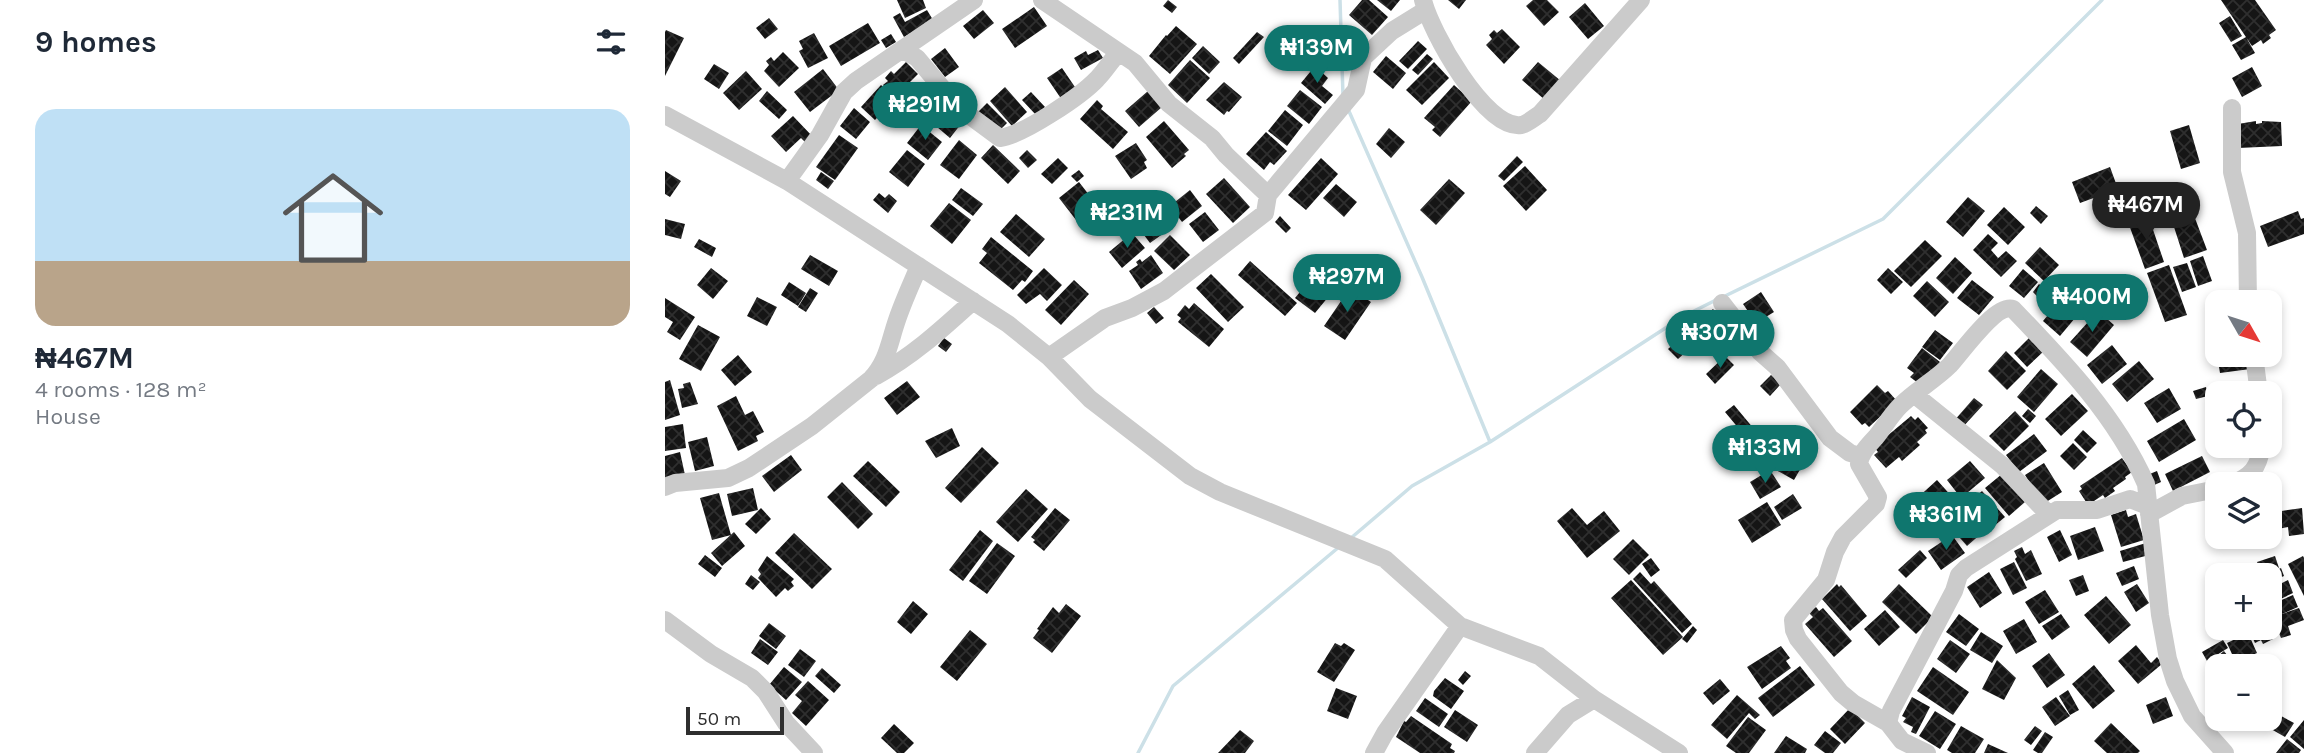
<!DOCTYPE html>
<meta charset="utf-8">
<style>
:root{--surface:#fff;--page:#f6f6f7;--text:#1f2937;--muted:#747a83;--accent:#0f766e}
body{margin:0;font-family:Karla,sans-serif;background:var(--page);color:var(--text);height:100vh;display:flex;flex-direction:column;font-size:26px;white-space:nowrap}
*{box-sizing:border-box;margin:0}
p{font-size:23px;color:var(--muted)}
.icon{flex:none;width:38px;height:38px;fill:none;stroke:currentColor;stroke-width:2;stroke-linecap:round;stroke-linejoin:round}
.map{position:relative;flex:1;overflow:hidden}
.sheet{display:flex;flex-direction:column;background:var(--surface);width:665px}
.sheet>*{flex:none}
.needle{width:46px;rotate:129deg}
.tools{position:absolute;left:1540px;top:290px;display:grid;gap:14px}
.tools a{display:grid;place-items:center;width:77px;height:77px;border-radius:14px;background:var(--surface);box-shadow:0 4px 10px #0003;font-size:35px}
.scale{position:absolute;left:21px;bottom:18px;width:98px;box-sizing:border-box;padding-left:7px;border:4px solid #2e2e2e;border-top:0;font-size:19px;line-height:24px;white-space:nowrap;color:#2e2e2e;-webkit-text-stroke:5px #fff;paint-order:stroke}
.price{position:absolute;translate:-50% -60px;padding:0 16px;border-radius:24px;background:var(--accent);color:#fff;font-size:23px;line-height:46px;filter:drop-shadow(0 2px 4px #0008)}
.price::after{content:'';position:absolute;left:50%;top:42px;width:21px;height:16px;margin-left:-10px;background:inherit;clip-path:polygon(0 0,100% 0,50% 100%)}
.price.on{background:#222;color:#fff}
ul{padding:0;list-style:none}
li{display:grid;align-content:center;gap:14px;height:371px;padding:0 35px}
li span{display:grid;place-items:center;height:217px;border-radius:21px;color:#555}
li>.icon{margin-inline-start:auto}
span .icon{width:126px;height:126px;fill:#fffc;stroke-width:1}
li b{font-size:30px}
h2{display:flex;justify-content:space-between;align-items:center;height:84px;padding:0 35px;font-size:30px}
main{display:flex;flex:1;min-height:0}
.map>svg:first-child{display:block}
.lines{fill:none;stroke-linecap:round;stroke-linejoin:round}
.stream{stroke:#cce0e7;stroke-width:3.5}
.building{fill:url(#building-cross-hatch)}
.minor{stroke:#cbcbcb;stroke-width:18}
</style>
<main>
<section class="sheet">
<h2>9 homes<svg class="icon" aria-label="filters" viewBox="0 0 24 24"><path d="M4 7h16M4 17h16"/><circle cx="9" cy="7" r="2"/><circle cx="15" cy="17" r="2"/></svg></h2>
<ul>
<li><span style="background:linear-gradient(#bfe0f5 70%,#b9a48a 0)"><svg class="icon" aria-label="home" viewBox="0 0 24 24"><path d="M3 11l9-7 9 7M6 9v11h12V9"/></svg></span><div><b>₦467M</b><p>4 rooms · 128 m²</p><p>House</p></div></li>
</ul>
</section>
<div class="map">
<svg width="1639" height="753" viewBox="0 0 1639 753">
<defs>
<pattern id="building-cross-hatch" width="8" height="8" patternUnits="userSpaceOnUse" patternTransform="scale(1.75)"><rect width="8" height="8" fill="#151515"/><path d="M0 0l8 8M0 8l8-8" fill="none" stroke="#2f2f2f"/></pattern>
</defs>
<rect width="100%" height="100%" fill="#fff"/>
<g class="lines">
<!-- stream -->
<path class="stream" d="M675 0 678 96
M683 109 757 277 825 442
M1058 297 1218 219 1437 0
M686 538 747 486 825 442 1019 316 1051 300
M473 753 508 686 674 547"/>
</g>
<!-- building -->
<path class="building" d="M232 0H258L261 8 240 18Z
M503 0 512 7 507 13 498 6Z
M697 0H704L723 17 707 35 684 15Z
M712 0H735L726 11Z
M783 0H801L794 9Z
M868 0H882L894 12 879 26 861 6Z
M1556 0H1590L1611 30 1604 35 1606 38 1598 44 1596 40 1587 46Z
M920 3 939 26 923 39 904 17Z
M369 7 382 26 350 48 337 29Z
M262 10 268 20 239 37 228 17 235 13 240 22Z
M318 10 329 23 309 39 298 26Z
M1565 16 1577 36 1566 42 1554 23Z
M104 18 113 29 100 39 91 28Z
M203 23 215 43 176 66 164 46Z
M511 26 532 44 505 74 484 56 501 35 502 36Z
M837 29 855 47 839 64 821 45 827 39 824 35 829 30 832 33Z
M1 30 19 38 0 76V32Z
M592 32 599 37 574 64 568 58Z
M149 33 163 58 143 68 134 51 138 49 134 41Z
M226 34 231 42 221 48 216 40Z
M1581 37 1590 53 1576 60 1567 45Z
M753 41 762 49 743 69 734 61Z
M538 46 555 62 544 74 527 58Z
M280 48 294 67 280 77 266 59Z
M433 50 438 58 416 70 409 58 421 51 423 55Z
M118 52 134 68 114 87 99 71 104 65 101 61 106 57 109 61Z
M762 54 768 59 753 75 747 70Z
M721 56 741 73 728 89 708 72Z
M525 60 545 78 522 103 503 85Z
M241 62 253 74 230 97 218 85 223 81 220 78 226 71 229 74Z
M769 62 784 78 757 105 741 90Z
M873 62 896 81 880 100 857 80Z
M49 64 64 73 54 89 39 79Z
M650 66 663 78 657 86 668 95 660 104 636 83Z
M1587 67 1597 86 1577 97 1567 78Z
M397 68 412 90 397 100 382 78Z
M158 69 174 90 145 112 129 92Z
M81 71 97 89 74 110 58 93Z
M559 82 577 97 564 112 562 111 559 115 541 100Z
M216 85 230 98 210 120 196 107Z
M789 85 807 101 775 137 767 130 770 127 759 118Z
M340 87 362 112 347 126 325 101Z
M635 90 657 107 644 124 622 106Z
M102 91 122 110 114 119 94 101Z
M483 91 497 107 474 127 460 111Z
M366 92 380 107 371 115 357 100Z
M432 100 438 106 436 109 463 132 448 149 415 119Z
M322 103 342 123 333 132 313 112Z
M189 108 205 122 191 139 175 126Z
M286 109 299 120 285 138 272 127Z
M620 110 638 125 622 146 603 131Z
M128 116 148 137 141 143 136 138 121 152 106 136Z
M499 121 524 150 519 154 521 156 507 168 481 137Z
M1591 121V124L1597 123V121L1616 122 1617 146 1573 148V124Z
M256 125 277 142 263 160 242 143Z
M1524 125 1535 163 1516 169 1505 131Z
M724 128 740 142 726 158 711 144Z
M601 132 622 151 609 165 605 162 599 170 581 154Z
M174 135 193 148 170 180 151 167Z
M294 140 312 155 294 179 275 165Z
M471 143 482 160 479 162 482 168 466 179 450 156Z
M328 145 355 171 343 184 316 158Z
M242 150 260 164 243 187 224 172Z
M362 150 372 160 363 168 354 158Z
M852 156 858 162 839 181 833 176Z
M393 158 403 168 387 184 376 174Z
M656 158 673 174 641 210 623 195Z
M860 166 882 190 861 211 838 186Z
M1445 167 1453 189 1415 203 1407 182Z
M414 170 419 176 412 182 406 176Z
M0 171 16 181 5 197 0 194Z
M156 172 169 181 163 189 151 180Z
M559 178 585 207 568 223 541 194Z
M784 179 800 193 771 225 755 210Z
M414 182 438 213 433 218 436 222 426 229 423 226 418 229 394 198Z
M671 184 692 202 679 217 658 198Z
M296 188 318 204 308 216 287 200Z
M525 190 537 206 517 222 505 206Z
M214 193 220 198 224 194 232 201 223 213 208 200Z
M1528 193 1530 201 1520 204 1518 196Z
M1303 197 1320 211 1298 237 1281 222Z
M284 203 306 220 287 244 265 226Z
M1525 205 1542 250 1519 258 1509 227 1512 226 1508 215 1512 214 1510 209Z
M1371 206 1383 216 1376 224 1365 213Z
M1339 207 1360 227 1343 245 1322 225Z
M493 211 506 228 485 243 473 227Z
M1633 211 1636 219 1639 218V234L1603 247 1595 226Z
M540 212 554 230 538 242 524 224Z
M351 214 380 239 364 257 335 232Z
M1483 215 1499 262 1480 269 1463 222Z
M615 216 626 228 621 233 610 222Z
M0 219 20 224 16 239 0 235Z
M467 233 480 248 457 268 444 252Z
M1323 234 1333 243 1326 250 1333 258 1331 260 1341 251 1352 261 1336 277 1308 250Z
M505 235 525 255 509 270 489 251Z
M326 237 368 271 360 282 357 280 348 290 314 263 322 253 317 249Z
M34 239 51 248 47 257 29 247Z
M1260 240 1277 256 1246 287 1229 271Z
M1375 247 1394 265 1379 281 1360 263Z
M145 255 173 271 164 286 136 269Z
M486 255 498 273 476 289 464 271 473 265 471 262 475 259 477 262Z
M1538 256 1547 281 1533 286 1525 261Z
M1290 257 1307 273 1288 294 1271 278Z
M585 261 632 303 620 316 573 275Z
M1522 263 1531 287 1517 292 1508 267Z
M1504 265 1522 315 1500 322 1482 273Z
M46 268 63 281 48 299 32 285Z
M379 268 397 285 382 301 375 294 361 304 352 295Z
M1223 268 1238 282 1226 294 1212 280Z
M1358 269 1373 282 1359 298 1344 286Z
M546 274 579 307 563 322 531 288Z
M409 280 424 294 396 325 380 310Z
M1307 280 1329 297 1314 315 1292 298Z
M644 281 664 296 650 313 630 298Z
M1262 281 1284 302 1270 317 1248 296Z
M124 282 141 293 133 306 116 295Z
M1374 284 1391 298 1383 308 1368 292Z
M145 288 153 293 141 312 133 307Z
M685 288 706 302 680 340 659 326Z
M1096 292 1109 312 1091 323 1078 304Z
M92 297 112 307 102 326 82 316Z
M1398 297 1415 312 1395 336 1378 321Z
M0 298 30 317 15 340 2 332 8 322 0 317Z
M529 303 559 329 544 347 513 322 516 318 512 315 520 305 524 309Z
M489 307 499 318 491 324 482 313Z
M1048 309 1057 320 1013 359 1003 349Z
M1433 311 1449 325 1422 357 1405 342Z
M33 325 55 337 36 371 14 359Z
M1270 330 1288 343 1275 360 1257 347Z
M1365 337 1379 351 1362 367 1349 353Z
M279 338 287 344 281 352 273 346Z
M1447 345 1462 364 1437 384 1422 365Z
M1257 348 1275 362 1257 386 1245 377 1249 373 1242 368Z
M1341 351 1361 371 1342 390 1323 371Z
M73 355 87 372 70 386 56 370Z
M1552 355H1584L1585 369 1555 373Z
M1060 356 1069 365 1050 384 1041 374Z
M1474 361 1489 379 1462 402 1447 384Z
M1376 369 1393 384 1369 412 1352 397Z
M1106 375 1116 384 1105 396 1095 386Z
M5 380 15 415 0 420V382Z
M242 381 255 397 232 415 219 398Z
M25 382 33 404 17 408 13 389 19 388 18 384Z
M1212 385 1220 393 1223 391 1232 401 1204 427 1200 423 1197 425 1185 412Z
M1541 387 1543 396 1531 399 1528 391Z
M1504 388 1516 409 1492 423 1479 403Z
M1407 394 1423 411 1396 436 1380 419Z
M71 396 80 415 88 411 99 432 91 436 93 441 73 451 52 406Z
M1309 398 1318 405 1296 429 1288 422Z
M1069 405 1089 429 1080 436 1060 412Z
M1363 409 1371 416 1365 423 1357 416Z
M1350 411 1364 426 1339 451 1324 436Z
M1246 416 1250 420 1253 417 1263 428 1260 430 1262 433 1252 442 1255 445 1237 461 1234 457 1221 468 1209 455 1213 452 1209 447Z
M1519 419 1531 440 1494 462 1482 441Z
M18 424 21 448 0 451V427Z
M287 428 295 446 271 458 260 441Z
M1418 430 1432 443 1422 453 1409 440Z
M1099 432 1114 451 1102 461 1086 442Z
M1369 434 1382 451 1354 472 1341 455Z
M42 437 49 466 30 471 23 442Z
M1408 443 1422 457 1409 470 1395 456Z
M317 447 334 463 296 503 280 488Z
M1123 448 1141 459 1129 480 1111 470Z
M15 452 20 475 0 480V456Z
M126 455 137 470 109 492 97 476Z
M1537 456 1545 472 1508 491 1500 474Z
M1457 458 1467 472 1460 477 1461 479 1448 488 1450 491 1440 498 1438 495 1423 505 1414 491 1417 489 1415 486Z
M203 461 235 492 221 507 188 476Z
M1305 461 1320 478 1296 498 1282 480Z
M1379 463 1397 492 1378 504 1360 475Z
M1105 470 1116 487 1095 499 1085 482Z
M1492 471 1496 482 1487 486 1482 475Z
M1337 474 1360 502 1344 516 1320 488Z
M1272 480 1289 499 1254 530 1238 511Z
M177 482 208 514 193 529 162 497Z
M1615 484 1616 504 1605 505V485Z
M88 488 93 510 67 516 62 494Z
M361 489 383 509 353 542 331 522Z
M1317 491 1340 517 1323 531 1301 505Z
M54 493 66 535 47 540 35 498Z
M1128 494 1137 508 1117 520 1109 507Z
M1293 501 1303 514 1288 526 1278 514Z
M1102 502 1116 525 1087 543 1073 520Z
M96 508 106 519 91 534 80 524Z
M390 508 405 520 379 551 368 542 370 540 366 537Z
M907 508 922 525 939 511 955 531 922 558 892 521Z
M1637 508 1639 534 1624 536 1623 527 1613 529 1610 512Z
M1461 510 1463 517 1471 514 1479 540 1456 547 1446 515Z
M1304 516 1318 532 1302 546 1288 530Z
M1430 527 1439 551 1413 560 1405 536Z
M315 530 328 541 298 581 284 570Z
M1395 530 1407 555 1394 562 1382 537Z
M69 532 80 546 57 566 46 553Z
M129 533 167 569 147 589 110 553Z
M1287 535 1300 553 1276 570 1263 551Z
M968 539 984 555 964 575 948 559Z
M332 543 350 556 322 594 304 581Z
M1481 543 1484 555 1458 562 1455 551Z
M1357 547 1360 554 1366 550 1377 574 1361 581 1350 559 1352 557 1349 551Z
M1255 550 1262 558 1241 578 1233 570Z
M40 555 57 568 50 577 33 564Z
M102 556 129 579 126 582 129 586 123 591 120 588 111 597 93 578 96 574 93 570Z
M1610 556 1614 568 1597 574 1592 562Z
M1638 556 1639 558V596L1623 564Z
M986 558 995 570 986 577 977 564Z
M1349 562 1362 588 1348 595 1335 569Z
M1469 566 1474 579 1457 586 1451 573Z
M1616 568 1619 576 1605 582V576L1602 574Z
M975 572 986 584 989 581 1027 624 1017 633 968 579Z
M1324 572 1337 593 1315 608 1302 587Z
M86 575 95 582 88 590 80 584Z
M1418 575 1424 591 1411 596 1404 580Z
M966 580 1018 637 998 655 946 598Z
M1623 580 1628 593 1605 604V589Z
M1172 584 1174 587 1176 585 1202 616 1185 631 1157 599Z
M1234 584 1268 617 1251 634 1217 602Z
M1472 584 1484 603 1471 612 1459 592Z
M1380 590 1394 612 1374 624 1360 602Z
M1628 595 1633 607 1617 614 1634 608 1639 620 1623 626 1626 635 1616 638 1608 619 1610 618 1605 605Z
M1441 596 1466 625 1444 644 1419 615Z
M248 601 263 614 246 634 232 622Z
M401 604 416 616 387 653 368 638 374 630 372 629 388 607 394 613Z
M1151 607 1154 611 1158 608 1187 641 1169 657 1140 624 1148 617 1144 613Z
M1220 610 1235 627 1214 646 1199 629Z
M1294 614 1314 629 1301 646 1281 632Z
M1396 614 1405 627 1387 640 1377 626Z
M1359 619 1372 642 1351 654 1338 631Z
M104 623 121 636 111 649 94 636Z
M1605 623 1610 634 1606 636 1608 639 1598 644 1596 640 1590 643 1583 628H1605Z
M1028 626 1032 630 1022 643 1017 639Z
M305 630 322 644 292 681 275 667Z
M1316 632 1338 646 1327 663 1305 650Z
M1583 633 1592 653 1571 663 1562 643Z
M95 639 113 652 103 665 86 653Z
M1285 640 1305 654 1291 673 1272 659Z
M1558 640 1563 648 1542 661 1537 652Z
M670 643 676 646 679 643 690 650 669 682 652 672Z
M1471 645 1486 663 1492 657 1497 664 1473 684 1453 661Z
M1116 646 1125 658 1121 661 1126 668 1097 689 1082 667Z
M135 649 151 661 139 677 123 665Z
M1559 651 1571 667H1552V670L1546 662Z
M1384 653 1400 675 1382 688 1367 666Z
M1332 660 1351 678 1339 700 1317 689Z
M1429 665 1450 691 1428 709 1407 684Z
M1135 666 1150 685 1108 717 1093 698Z
M119 667 137 682 121 700 104 685Z
M1268 667 1304 692 1288 715 1252 691Z
M157 668 176 685 169 693 150 676Z
M800 671 806 676 798 685 793 680Z
M780 678 799 691 786 709 768 696 769 691Z
M1055 679 1065 691 1048 705 1038 693Z
M143 681 164 700 141 726 127 713 137 701 130 695Z
M671 688 692 696 683 719 662 711Z
M1403 690 1414 710 1405 715 1394 696Z
M1072 695 1095 715 1090 719 1084 713 1062 739 1046 725Z
M1247 697 1265 707 1251 734 1246 732 1248 727 1238 722 1241 718 1237 716Z
M1391 697 1405 716 1390 726 1377 707Z
M1501 697 1508 716 1488 724 1481 705Z
M760 698 783 714 774 727 751 711Z
M1185 708 1200 723 1180 744 1165 729Z
M790 710 813 725 802 742 779 727Z
M1270 711 1291 724 1275 749 1254 736Z
M1607 711 1629 723 1620 737 1599 725 1602 719H1605Z
M746 716 787 744 785 748 790 751 789 753H755L731 737 739 721 741 722Z
M1083 717 1101 730 1084 753H1071L1061 746Z
M1639 720V749L1625 737Z
M1446 723 1475 751 1473 753H1442L1429 741Z
M229 724 249 743 239 753H232L216 738Z
M1296 726 1319 739 1310 753H1287L1282 750Z
M1370 726 1377 731 1366 745 1359 740Z
M575 730 589 741 580 753H553Z
M1160 731 1176 743 1168 753H1160L1149 745Z
M1380 732 1388 737 1377 753H1373L1368 750Z
M1121 736 1142 749 1140 753H1109Z
M1622 739 1636 750 1634 753H1611Z
M1323 744 1343 753H1319Z"/>
<g class="lines">
<!-- minor -->
<path class="minor" d="M377 0 470 63 504 104 547 138 561 155 603 195 691 90 698 58 727 31 761 10
M758 0C765 30 820 130 856 125 862 124 870 117 875 114L976 0
M238 50 252 58 293 107 335 138C358 135 416 96 432 79 440 71 446 61 453 53
M1567 108V172L1582 233 1583 303
M0 115 122 181 343 324 384 357 425 399 525 476 555 492 720 559 795 626 874 656 929 699 1014 753
M122 181 155 135 179 92 191 81 309 0
M1057 303 1095 352 1112 367 1165 438 1185 453 1195 456
M1589 355 1594 394
M384 357 440 318 467 308 499 291 600 213 603 195
M211 376C248 356 277 329 308 301
M1250 395 1338 466 1383 514
M1566 485C1587 475 1593 469 1597 446
M0 487 10 483 63 478 84 468 147 426 206 379C222 362 224 344 231 323 237 304 246 285 254 266
M1484 514 1517 496 1552 489
M0 620 46 654 87 678 101 692 121 723 149 753
M1223 723 1226 711 1289 591 1294 575 1301 568 1392 510H1432L1465 499 1483 506
M709 753 720 733 795 626
M870 753 903 715 929 699
M1262 753 1237 741 1223 723 1188 703 1176 693 1133 639 1129 630 1128 620 1161 580 1170 552 1178 537 1211 504 1213 497 1194 464C1196 452 1203 446 1211 437 1219 427 1226 415 1235 406 1250 391 1270 380 1285 365 1297 352 1331 303 1348 309 1399 362 1451 416 1481 484L1495 615 1503 659 1510 681 1527 716 1560 753"/>
</g>
</svg>
<div class="tools">
<a><svg class="needle" viewBox="-14 -14 28 28"><path d="M0-13l5 13h-10z" fill="#e53935"/><path d="M0 13l5-13h-10z" fill="#747a83"/></svg></a>
<a><svg class="icon" aria-label="locate" viewBox="0 0 24 24"><circle cx="12" cy="12" r="6"/><path d="M12 2v4M12 18v4M2 12h4M18 12h4"/></svg></a>
<a><svg class="icon" aria-label="layers" viewBox="0 0 24 24"><path d="M12 4l9 5-9 5-9-5zM3 14l9 5 9-5"/></svg></a>
<a>+</a>
<a>−</a>
</div>
<div class="scale">50 m</div>
<b class="price" style="left:652px;top:85px">₦139M</b>
<b class="price" style="left:260px;top:142px">₦291M</b>
<b class="price on" style="left:1481px;top:242px">₦467M</b>
<b class="price" style="left:462px;top:250px">₦231M</b>
<b class="price" style="left:682px;top:314px">₦297M</b>
<b class="price" style="left:1427px;top:334px">₦400M</b>
<b class="price" style="left:1055px;top:370px">₦307M</b>
<b class="price" style="left:1100px;top:485px">₦133M</b>
<b class="price" style="left:1281px;top:552px">₦361M</b>
</div>
</main>
